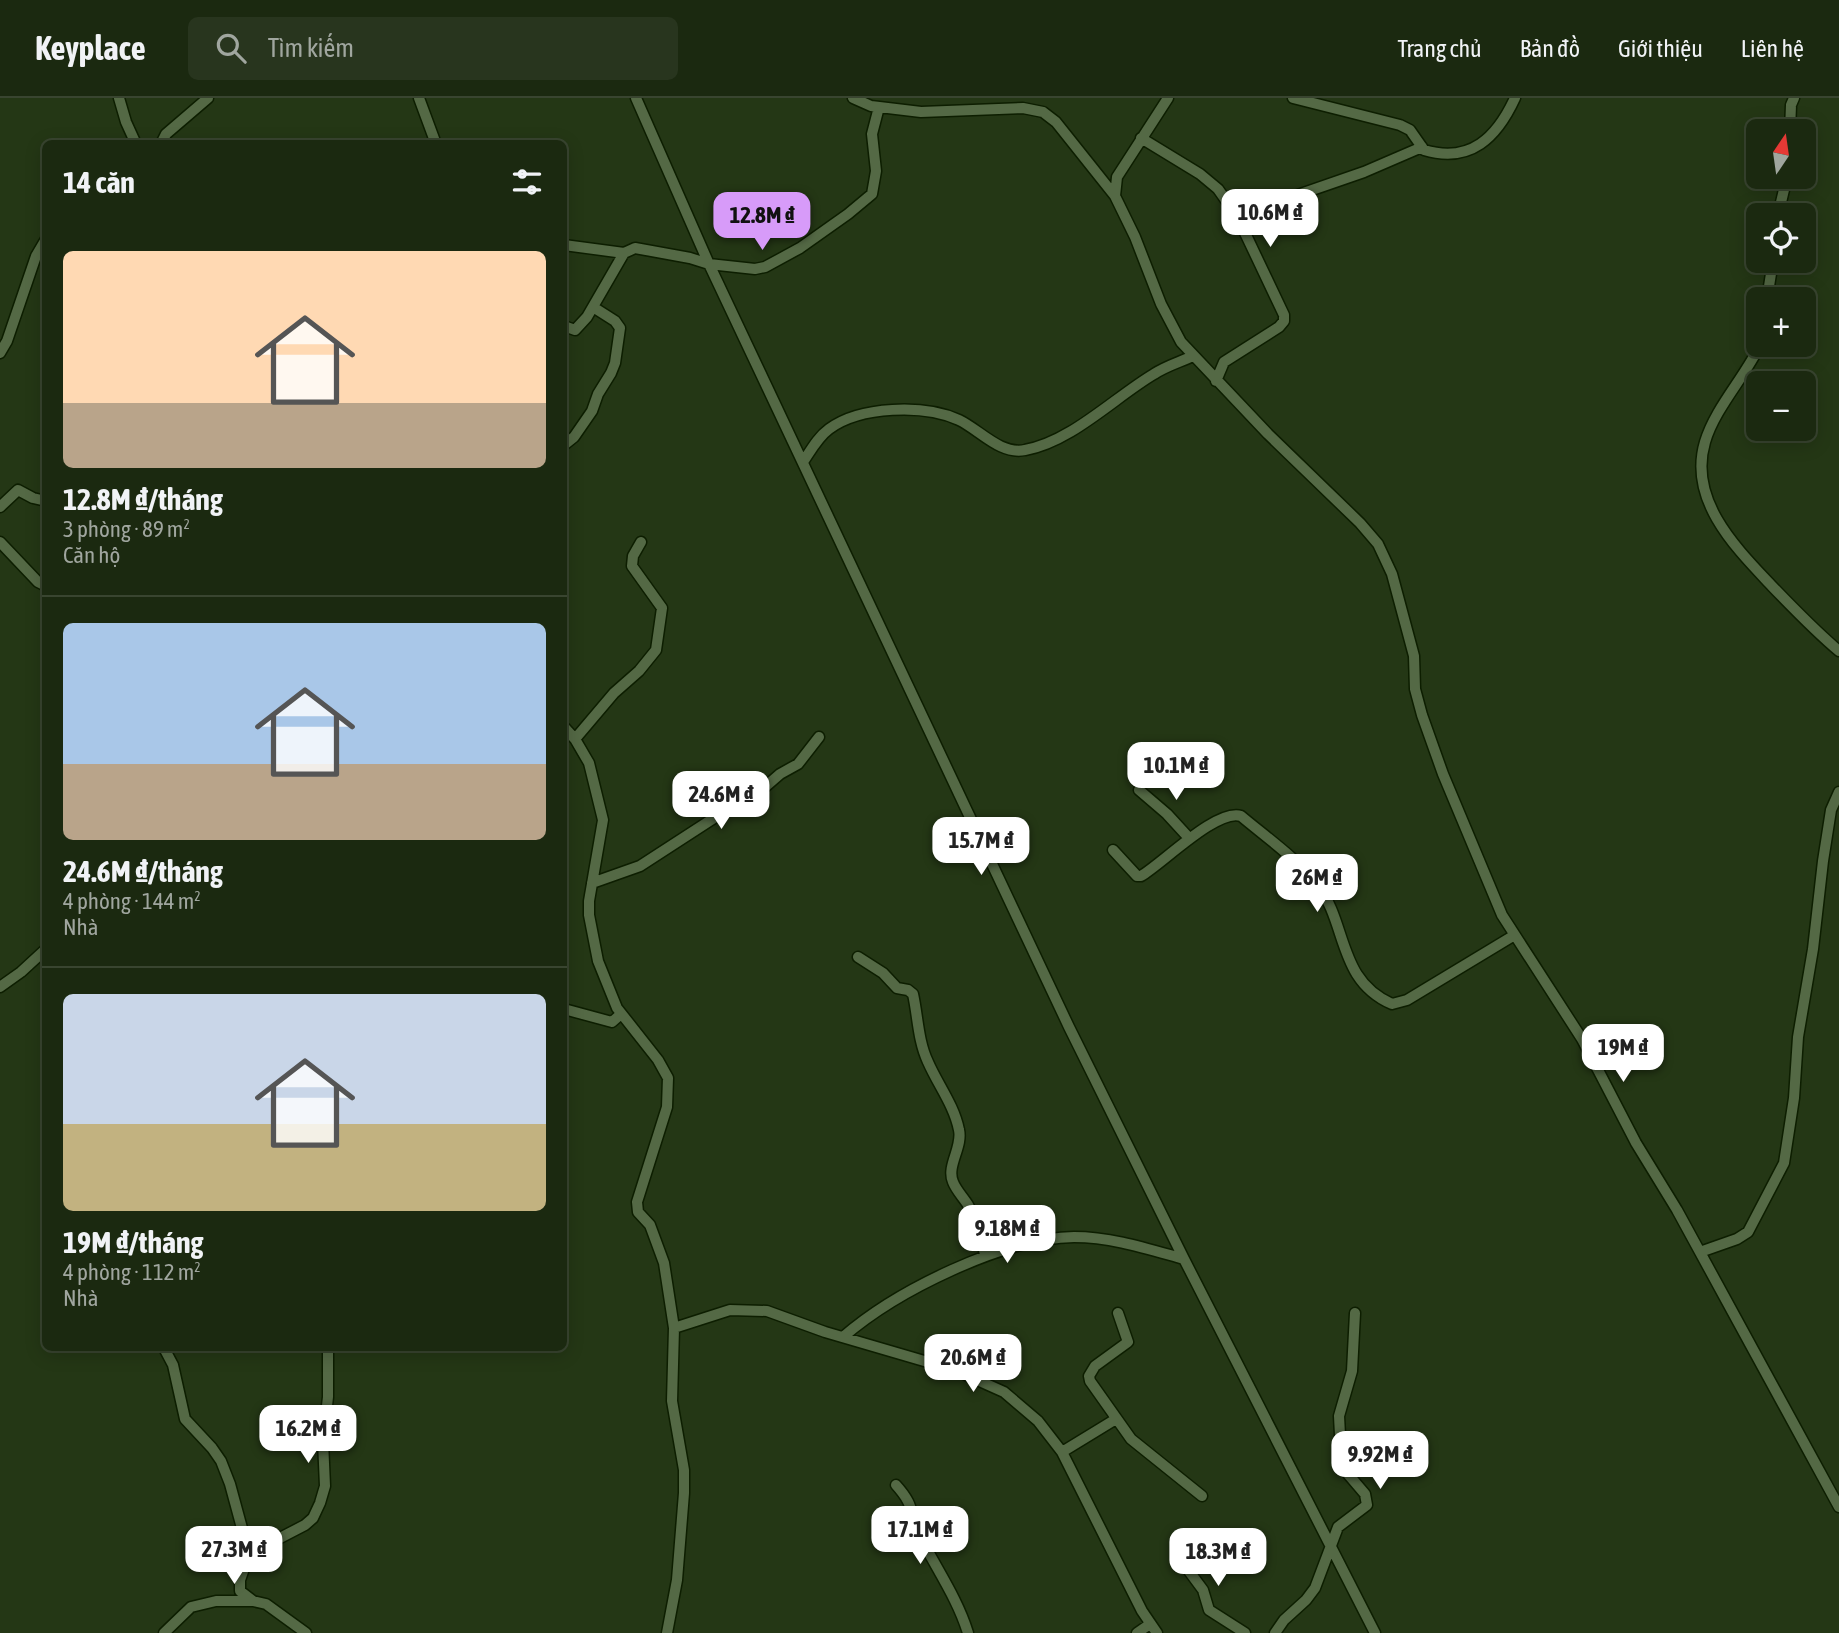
<!DOCTYPE html>
<html lang="vi">
<meta charset="utf-8">
<style>
:root{--surface:#1b2910;--page:#28351e;--text:#f1f3f6;--muted:#a0a69f;--line:#394530;--accent:#d79bf9}
body{margin:0;font-family:"Asap Condensed",sans-serif;background:var(--page);color:var(--text);height:100vh;display:flex;flex-direction:column;font-size:26px;white-space:nowrap}
*{box-sizing:border-box;margin:0}
p{font-size:23px;color:var(--muted)}
.icon{flex:none;width:38px;height:38px;fill:none;stroke:currentColor;stroke-width:2;stroke-linecap:round;stroke-linejoin:round}
.map{position:relative;flex:1;overflow:hidden}
.drawer{position:absolute;left:42px;top:42px;width:525px;height:1211px;display:flex;flex-direction:column;background:var(--surface);border-radius:10px;box-shadow:0 4px 18px #0003,0 0 0 2px var(--line)}
.drawer>*{flex:none}
.needle{width:46px;rotate:13deg}
.buttons{position:absolute;left:1746px;top:21px;display:grid;gap:14px}
.buttons a{display:grid;place-items:center;width:70px;height:70px;border-radius:10px;background:var(--surface);box-shadow:0 4px 18px #0003,0 0 0 2px var(--line);font-size:35px}
.price{position:absolute;translate:-50% -60px;padding:0 16px;border-radius:14px;background:#fff;color:#222;font-size:23px;line-height:46px;filter:drop-shadow(0 2px 4px #0008)}
.price::after{content:'';position:absolute;left:50%;top:42px;width:21px;height:16px;margin-left:-10px;background:inherit;clip-path:polygon(0 0,100% 0,50% 100%)}
.price.selected{background:var(--accent);color:#111}
ul{padding:0;list-style:none}
li{display:grid;align-content:center;gap:14px;height:371px;padding:0 21px}
li+li{border-top:2px solid var(--line)}
li span{display:grid;place-items:center;height:217px;border-radius:10px;color:#555}
li>.icon{margin-inline-start:auto}
span .icon{width:126px;height:126px;fill:#fffc;stroke-width:1}
li b{font-size:30px}
h2{display:flex;justify-content:space-between;align-items:center;height:84px;padding:0 21px;font-size:30px}
header{display:flex;align-items:center;gap:42px;box-sizing:border-box;height:98px;padding:0 35px;background:var(--surface);border-bottom:2px solid var(--line)}
header strong{font-size:33px}
nav{display:flex;gap:38px;margin-inline-start:auto;font-size:24px}
.search{width:490px;height:63px;background:var(--page);display:flex;align-items:center;gap:18px;box-sizing:border-box;padding:0 24px;border-radius:10px;color:var(--muted);font-size:26px}
.map>svg:first-child{display:block}
.lines{fill:none;stroke-linecap:round;stroke-linejoin:round}
.minor-casing{stroke:#0d1e00;stroke-width:13}
.minor{stroke:#546945;stroke-width:10}
</style>
<header>
<strong>Keyplace</strong>
<div class="search"><svg class="icon" aria-label="search" viewBox="0 0 24 24"><circle cx="10" cy="10" r="6"/><path d="M15 15l6 6"/></svg>Tìm kiếm</div>
<nav><a>Trang chủ</a><a>Bản đồ</a><a>Giới thiệu</a><a>Liên hệ</a></nav>
</header>
<div class="map">
<svg width="1839" height="1535" viewBox="0 0 1839 1535">
<rect width="100%" height="100%" fill="#243715"/>
<g class="lines">
<!-- minor casing -->
<g class="minor-casing">
<path id="minor" d="M119 0 126 24 136 46
M419 0 436 46
M636 0 709 166 1069 929 1184 1161 1375 1535
M853 0 871 8 921 14 1023 10 1043 14 1056 24 1115 98 1135 139 1161 206 1181 244 1268 336 1360 425 1378 446 1392 476 1414 558 1415 591 1422 617 1443 676 1502 817 1582 941 1636 1045 1677 1112 1839 1409
M1293 0 1400 27 1410 32 1424 52C1471 66 1497 39 1515 0
M1790 33 1791 7 1794 0
M1141 40 1200 76 1218 91 1237 118 1284 217V223L1279 229 1224 264 1216 283
M161 46 166 36 208 0
M1115 98 1117 79 1168 0
M1778 117 1787 79
M1237 118 1364 74 1422 49
M564 147 624 155 635 150 690 160 709 166 755 171 765 169 800 150 848 116 872 96 876 73 872 36 879 9
M1767 201 1773 163
M564 228 575 232 587 219 624 155
M1760 247C1745 279 1715 310 1705 344 1688 401 1734 448 1770 486 1793 510 1814 532 1839 553
M0 255 7 243 36 158 46 141
M564 347 574 339 592 313 598 296 611 275 615 265 620 230 615 223 593 209
M803 364C811 352 818 339 829 331 860 308 924 306 959 322 980 332 1000 357 1025 352 1071 344 1115 299 1154 276 1166 268 1180 264 1193 258
M0 409 18 392 33 400 46 403
M0 444 38 484 46 488
M564 629 575 641 589 665 603 722 589 803V817L598 863 617 910 658 962 668 980 667 1009 637 1104 638 1114 650 1127 664 1165 674 1230 672 1303 684 1372V1395L677 1482 667 1535
M575 641 614 595 639 573 656 552 662 510 632 468 633 458 641 444
M1139 692 1167 716 1189 740
M1113 752 1137 778H1141C1162 766 1217 710 1241 718 1266 739 1296 760 1317 786 1348 826 1337 882 1392 906L1407 902 1513 838
M592 785 640 768 714 720 730 704 765 689 780 676 798 666 819 639
M858 859 883 875 897 890 908 892 913 896C918 919 918 943 928 964 938 987 954 1007 959 1032 963 1049 946 1068 953 1084 956 1092 963 1099 968 1107 977 1123 982 1139 985 1157
M0 889 21 874 46 851
M564 911 612 924 621 916
M1700 1154 1737 1141 1748 1134 1784 1065 1794 1000 1798 939 1813 851 1823 763 1831 712 1839 694
M1118 1215 1128 1244 1095 1268 1089 1278 1090 1283 1131 1341 1202 1398
M674 1230 730 1212 767 1213 825 1234 955 1272 1004 1294 1038 1323 1062 1354 1142 1513 1157 1535
M843 1239C896 1193 1003 1140 1074 1139 1112 1139 1148 1151 1184 1161
M164 1250 173 1267 185 1321 212 1350 221 1363 230 1386 249 1456 240 1482V1493L253 1503
M1062 1354 1116 1321
M896 1387C915 1408 909 1413 919 1436 935 1469 957 1499 968 1535
M1184 1446 1186 1469 1203 1492 1209 1512 1245 1535
M246 1468 251 1466 278 1441 305 1427 313 1420 320 1405 325 1388 323 1343 328 1299V1250
M164 1535 191 1509 216 1503H253L266 1506 306 1535
M1137 1535 1150 1526
M1275 1535 1284 1522 1306 1502 1315 1490 1338 1429 1367 1407 1365 1396 1342 1369 1341 1356 1339 1318 1352 1273 1355 1215"/>
</g>
<!-- minor -->
<use href="#minor" class="minor"/>
</g>
</svg>
<div class="buttons">
<a><svg class="needle" viewBox="-14 -14 28 28"><path d="M0-13l5 13h-10z" fill="#e53935"/><path d="M0 13l5-13h-10z" fill="#a0a69f"/></svg></a>
<a><svg class="icon" aria-label="locate" viewBox="0 0 24 24"><circle cx="12" cy="12" r="6"/><path d="M12 2v4M12 18v4M2 12h4M18 12h4"/></svg></a>
<a>+</a>
<a>−</a>
</div>
<b class="price" style="left:1270px;top:151px">10.6M ₫</b>
<b class="price selected" style="left:762px;top:154px">12.8M ₫</b>
<b class="price" style="left:1176px;top:704px">10.1M ₫</b>
<b class="price" style="left:721px;top:733px">24.6M ₫</b>
<b class="price" style="left:981px;top:779px">15.7M ₫</b>
<b class="price" style="left:1317px;top:816px">26M ₫</b>
<b class="price" style="left:1623px;top:986px">19M ₫</b>
<b class="price" style="left:1007px;top:1167px">9.18M ₫</b>
<b class="price" style="left:973px;top:1296px">20.6M ₫</b>
<b class="price" style="left:308px;top:1367px">16.2M ₫</b>
<b class="price" style="left:1380px;top:1393px">9.92M ₫</b>
<b class="price" style="left:920px;top:1468px">17.1M ₫</b>
<b class="price" style="left:234px;top:1488px">27.3M ₫</b>
<b class="price" style="left:1218px;top:1490px">18.3M ₫</b>
<section class="drawer">
<h2>14 căn<svg class="icon" aria-label="filters" viewBox="0 0 24 24"><path d="M4 7h16M4 17h16"/><circle cx="9" cy="7" r="2"/><circle cx="15" cy="17" r="2"/></svg></h2>
<ul>
<li><span style="background:linear-gradient(#ffd9b3 70%,#b9a48a 0)"><svg class="icon" aria-label="home" viewBox="0 0 24 24"><path d="M3 11l9-7 9 7M6 9v11h12V9"/></svg></span><div><b>12.8M ₫/tháng</b><p>3 phòng · 89 m²</p><p>Căn hộ</p></div></li>
<li><span style="background:linear-gradient(#a9c7e8 65%,#b9a48a 0)"><svg class="icon" aria-label="home" viewBox="0 0 24 24"><path d="M3 11l9-7 9 7M6 9v11h12V9"/></svg></span><div><b>24.6M ₫/tháng</b><p>4 phòng · 144 m²</p><p>Nhà</p></div></li>
<li><span style="background:linear-gradient(#c9d6e8 60%,#c2b280 0)"><svg class="icon" aria-label="home" viewBox="0 0 24 24"><path d="M3 11l9-7 9 7M6 9v11h12V9"/></svg></span><div><b>19M ₫/tháng</b><p>4 phòng · 112 m²</p><p>Nhà</p></div></li>
</ul>
</section>
</div>
